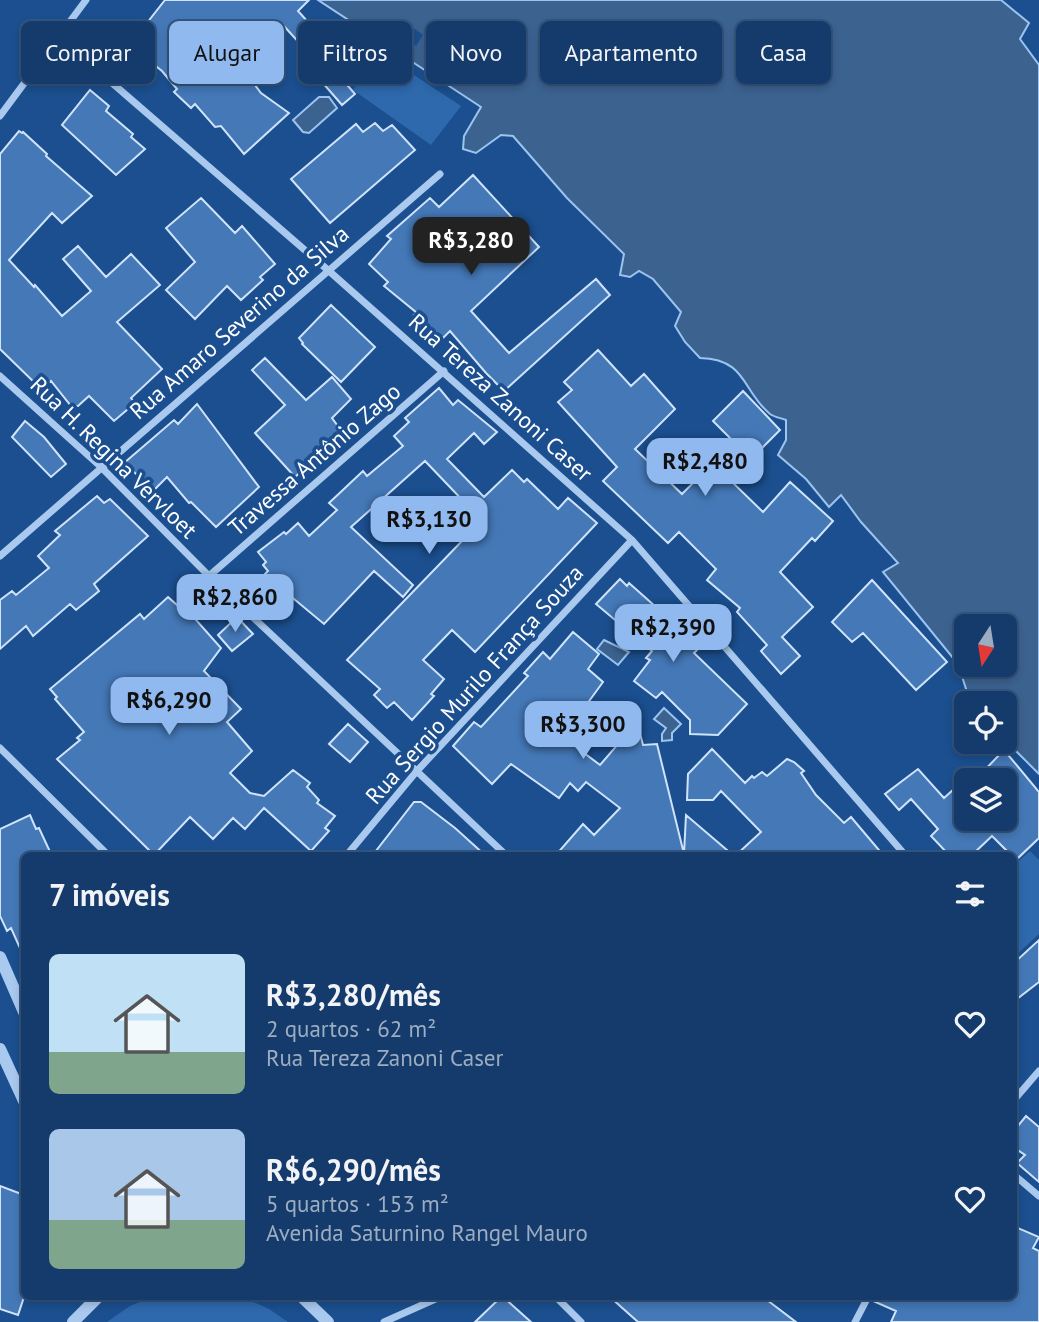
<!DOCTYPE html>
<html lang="pt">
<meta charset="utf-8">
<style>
:root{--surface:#143b6b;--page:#214673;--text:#f1f3f6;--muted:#9dadc1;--line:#33557e;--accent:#90b9f0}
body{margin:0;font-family:"PT Sans",sans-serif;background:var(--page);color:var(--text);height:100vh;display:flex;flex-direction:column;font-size:26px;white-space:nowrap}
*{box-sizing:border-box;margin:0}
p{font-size:23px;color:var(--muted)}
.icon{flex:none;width:38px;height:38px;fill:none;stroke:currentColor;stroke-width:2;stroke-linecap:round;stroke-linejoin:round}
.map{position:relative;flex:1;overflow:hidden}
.panel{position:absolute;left:21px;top:852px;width:996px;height:448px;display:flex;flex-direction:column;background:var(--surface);border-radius:10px;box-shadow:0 4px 10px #0003,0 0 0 2px var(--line)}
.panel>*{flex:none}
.banner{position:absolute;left:21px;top:21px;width:998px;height:63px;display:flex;gap:14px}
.needle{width:46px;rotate:192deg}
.fabs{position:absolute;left:954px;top:614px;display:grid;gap:14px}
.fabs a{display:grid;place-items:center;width:63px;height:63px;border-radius:10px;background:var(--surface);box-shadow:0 4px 10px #0003,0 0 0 2px var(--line);font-size:35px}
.price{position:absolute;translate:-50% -60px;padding:0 16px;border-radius:14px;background:var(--accent);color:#111;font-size:23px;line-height:46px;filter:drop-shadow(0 2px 4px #0008)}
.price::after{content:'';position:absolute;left:50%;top:42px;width:21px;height:16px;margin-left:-10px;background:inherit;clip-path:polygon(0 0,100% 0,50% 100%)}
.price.on{background:#222;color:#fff}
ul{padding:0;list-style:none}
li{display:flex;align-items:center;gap:21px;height:175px;padding:0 28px}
li span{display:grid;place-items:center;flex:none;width:196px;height:140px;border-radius:10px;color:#555}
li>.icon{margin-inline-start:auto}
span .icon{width:84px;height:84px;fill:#fffc;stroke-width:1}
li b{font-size:30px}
h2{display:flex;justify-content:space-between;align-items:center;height:84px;padding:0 28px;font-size:30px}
.tag{padding:0 24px;border-radius:10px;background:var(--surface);box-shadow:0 4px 10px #0003,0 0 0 2px var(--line);font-size:24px;line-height:63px}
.tag.on{background:var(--accent);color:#111}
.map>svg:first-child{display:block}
.green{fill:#2e69ad}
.water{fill:#3c6290;stroke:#9cc4f0;stroke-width:2;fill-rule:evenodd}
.pier{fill:#1b4f8f}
.building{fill:#4478b7;stroke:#cfe3fa;stroke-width:2}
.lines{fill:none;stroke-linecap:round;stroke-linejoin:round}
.minor{stroke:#a9c9ee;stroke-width:7}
.tertiary{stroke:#a9c9ee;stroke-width:12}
.labels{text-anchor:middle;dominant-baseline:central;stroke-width:7;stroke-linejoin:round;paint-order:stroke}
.street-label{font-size:23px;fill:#fff;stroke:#1b4f8f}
</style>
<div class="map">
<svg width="1039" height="1322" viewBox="0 0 1039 1322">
<rect width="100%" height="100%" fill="#1b4f8f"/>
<!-- green -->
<path class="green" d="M379 52 461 106 431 145 353 90Z
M1030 851 1039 860V934L1013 958V866Z
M152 1297H242L269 1309 288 1322H107L130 1306Z"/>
<!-- water -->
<path class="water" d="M318 0H1001L1029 23 1020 39 1039 65V774L1005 740 1004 704 975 703 968 695 958 664 883 572 898 563 861 522 841 495 829 507 806 479 778 455 786 440V420C781 418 774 417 770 414 742 391 747 359 700 358L685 342 675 326 681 312 653 279 639 271 630 277 620 275 624 254 567 198 513 136 501 135 476 153 463 149 464 136 481 107ZM966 626H1004V665H966Z
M319 97H329L337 108 309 133 303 132 293 120Z
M604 640 629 652 618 665 597 649Z
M664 708 681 724 672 733V740L662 741V734L666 728 654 719Z"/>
<!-- pier -->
<path class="pier" d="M408 24 423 35 416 46 409 41 398 57 391 54Z"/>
<!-- building -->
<path class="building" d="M165 0H309L298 11 319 34 304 48 283 25 239 64 261 93 289 113 244 154 221 126 215 127 195 104 191 108 174 92 177 89 162 71 138 52 141 49 132 42Z
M335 71 355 94 342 105 322 82Z
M90 90 109 106 106 111 133 134 131 137 145 149 116 175 62 125Z
M375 123 383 131 392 125 415 150 330 223 291 179 356 124 363 132Z
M19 131 22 133 23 132 47 154 46 156 92 196 62 223 52 213 9 260 34 287 35 285 62 316 91 291 63 259 78 246 106 277 131 254 160 285 117 322 162 369 131 398 135 403 114 421 89 396 78 406H71L51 381 41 389 0 349V154Z
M473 175 539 247 471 311 509 353 596 279 610 295 504 391 486 373 450 331 443 338 414 315 417 313 384 286 388 282 369 264 391 239 387 236 430 198 439 207Z
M201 198 235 233 242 226 275 264 260 277 263 280 241 300 227 286 195 319 166 290 195 262 166 228Z
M331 305 375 347 341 382 302 344 303 343 299 338Z
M598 350 631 386 644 374 675 409 635 449 682 494 724 452 721 448 730 438 713 421 743 391 780 430 730 480 763 512 790 482 833 521 815 541 812 538 780 572 813 607 782 637 800 656 781 674 761 651 767 645 737 612 740 608 707 580 716 569 679 532 668 543 603 481 617 467 558 402 572 390 564 382Z
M265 358 306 400 332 377 351 399 332 418 343 433 295 477 255 433 285 405 252 370Z
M439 388 453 405 458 400 497 432 484 444 474 433 447 459 484 497 512 470 524 482 527 479 558 509 568 498 597 523 475 652 452 630 423 660 444 679 431 694 434 696 412 720 394 702 387 708 374 695 380 689 347 660 462 541 448 528 469 507 425 461 351 527 413 585 403 597 374 571 324 624 282 589 278 592 264 575 268 571 263 565 266 562 258 552 284 532 286 534 298 523 309 536 337 510 329 503 345 488 363 471 367 476 403 446 394 436 409 422 405 418Z
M197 404 259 487 216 527 191 502 189 503 167 477 154 490 124 463 174 420 178 424Z
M25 421 44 437 66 464 51 477 12 437Z
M97 496 104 503 110 499 148 536 94 584 99 591 76 610 70 604 33 636 26 626 0 649V600L12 591 16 595 49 568 38 556 60 535 55 531Z
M620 579 627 586 629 583 665 615 661 619 698 649 694 653 747 704 718 735 690 734V720L662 692 656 698 634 681 650 660 646 658 652 651 596 604Z
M872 580 947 662 916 690 863 633 852 642 832 622Z
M168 597 177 605 181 603 221 648 204 671 241 709 227 722 252 751 230 773 250 793 264 796 293 770 310 783 307 787 319 800 317 803 335 816 325 828 329 831 311 851 264 808 245 829 233 818 213 839 190 817 154 855 57 759 80 740 77 738 84 732 55 699 57 697 50 689 140 614 144 619Z
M237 617 253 634 232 651 218 635Z
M573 632 599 654 588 669 603 682 563 737 600 765 637 722 643 745 657 744 684 854 686 815 734 856H555L583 824 594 835 620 808 586 782 578 791 570 783 559 798 511 764 492 784 453 746 474 722 481 727 528 676 524 673 543 652 550 659Z
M348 724 368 742 350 762 329 744Z
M712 749 745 783 752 776 754 778 762 772 767 776 787 759 794 762 804 771 801 773 816 795 844 823 851 817 884 856H735L761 832 721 791 713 800H687L688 774Z
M1004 750 1039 792V838L1016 860 992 836 971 856H950L931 836 938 829 911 799 899 810 885 794 918 769 944 798 954 789 966 803V819H1004V780H975Z
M414 802H421L455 828 486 856H372Z
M30 815 36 829 39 828 52 856H24V957L11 928 7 931 0 916V829Z
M1039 940V982L1013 1002V964Z
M1026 1116 1039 1127V1182L1017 1163 1025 1155 1013 1147V1132Z
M0 1186 24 1195V1297L18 1315 0 1309Z
M1013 1226 1039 1237 1033 1248 1039 1251V1322H891L896 1311 873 1301 874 1297H1013Z
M501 1297H503L531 1322H475Z
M610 1297H763L796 1322H638Z"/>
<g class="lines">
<!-- minor -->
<path class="minor" d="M59 37 329 271 632 540 906 856
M0 116 86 0
M0 376 101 467 209 576 507 856
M0 556 440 174
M209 576 444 371
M0 748 109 856
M346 856 416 772 632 540
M1013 1101 1039 1071
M1013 1174 1039 1196
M556 1297 581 1322
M384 1322 440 1297
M855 1322 868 1297"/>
<!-- tertiary -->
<path class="tertiary" d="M0 957 24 1012
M0 1049 24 1101
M302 1297 328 1322
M73 1322 98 1297"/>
</g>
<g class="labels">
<!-- street labels -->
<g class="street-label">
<text transform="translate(239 322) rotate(-41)">Rua Amaro Severino da Silva</text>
<text transform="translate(501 397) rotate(42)">Rua Tereza Zanoni Caser</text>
<text transform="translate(114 457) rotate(44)">Rua H. Regina Vervloet</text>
<text transform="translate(314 459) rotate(-41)">Travessa Antônio Zago</text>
<text transform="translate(474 684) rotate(-48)">Rua Sergio Murilo França Souza</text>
</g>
</g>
</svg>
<div class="fabs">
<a><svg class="needle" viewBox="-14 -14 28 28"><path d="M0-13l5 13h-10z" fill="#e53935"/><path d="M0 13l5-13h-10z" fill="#9dadc1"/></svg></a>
<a><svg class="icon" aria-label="locate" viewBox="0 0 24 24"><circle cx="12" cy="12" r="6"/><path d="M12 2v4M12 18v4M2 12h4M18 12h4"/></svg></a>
<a><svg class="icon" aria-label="layers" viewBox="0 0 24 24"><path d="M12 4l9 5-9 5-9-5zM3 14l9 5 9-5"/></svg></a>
</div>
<b class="price on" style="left:471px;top:277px">R$3,280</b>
<b class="price" style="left:705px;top:498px">R$2,480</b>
<b class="price" style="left:429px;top:556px">R$3,130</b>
<b class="price" style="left:235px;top:634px">R$2,860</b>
<b class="price" style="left:673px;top:664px">R$2,390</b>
<b class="price" style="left:169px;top:737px">R$6,290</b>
<b class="price" style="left:583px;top:761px">R$3,300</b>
<div class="banner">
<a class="tag">Comprar</a>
<a class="tag on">Alugar</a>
<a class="tag">Filtros</a>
<a class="tag">Novo</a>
<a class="tag">Apartamento</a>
<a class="tag">Casa</a>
</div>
<section class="panel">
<h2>7 imóveis<svg class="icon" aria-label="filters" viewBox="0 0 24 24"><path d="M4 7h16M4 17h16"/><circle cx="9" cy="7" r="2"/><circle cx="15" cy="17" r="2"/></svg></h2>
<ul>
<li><span style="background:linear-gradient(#bfe0f5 70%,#7fa58c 0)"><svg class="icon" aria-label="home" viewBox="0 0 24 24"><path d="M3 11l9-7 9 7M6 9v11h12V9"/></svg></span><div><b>R$3,280/mês</b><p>2 quartos · 62 m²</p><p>Rua Tereza Zanoni Caser</p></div><svg class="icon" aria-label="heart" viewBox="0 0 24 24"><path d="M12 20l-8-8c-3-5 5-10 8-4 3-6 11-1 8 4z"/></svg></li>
<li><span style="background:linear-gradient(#a9c7e8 65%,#7fa58c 0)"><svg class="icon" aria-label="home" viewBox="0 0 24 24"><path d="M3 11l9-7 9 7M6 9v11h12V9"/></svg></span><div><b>R$6,290/mês</b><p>5 quartos · 153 m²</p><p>Avenida Saturnino Rangel Mauro</p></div><svg class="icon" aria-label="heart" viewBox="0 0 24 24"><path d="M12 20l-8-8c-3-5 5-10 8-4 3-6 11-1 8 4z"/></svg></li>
</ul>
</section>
</div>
